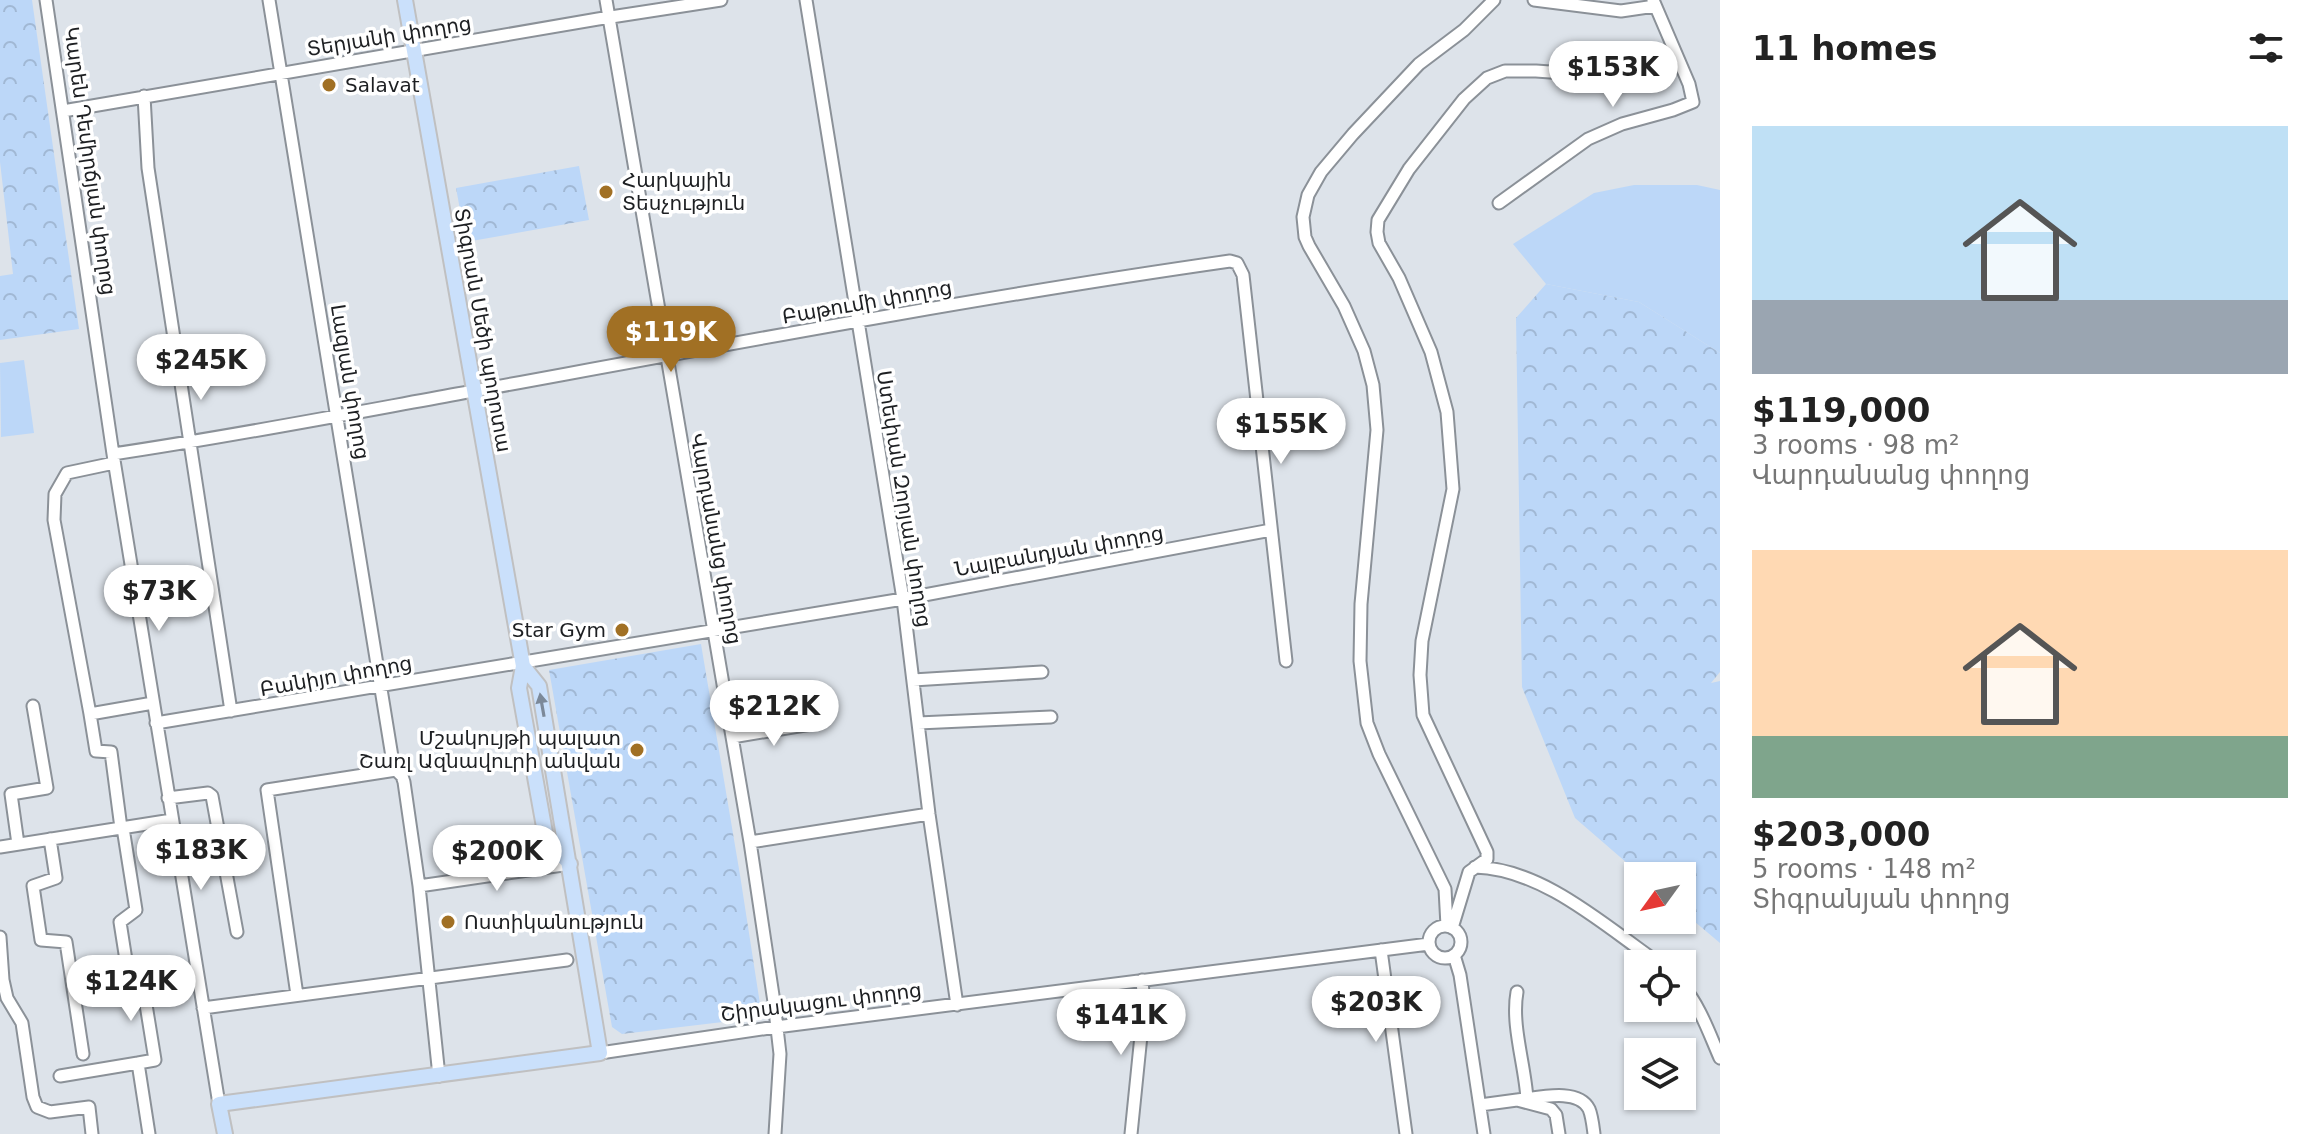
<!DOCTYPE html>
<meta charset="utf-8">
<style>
:root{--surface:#fff;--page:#f2f2f2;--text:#222;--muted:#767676;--accent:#a17024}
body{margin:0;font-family:"DejaVu Sans","Noto Sans Armenian",sans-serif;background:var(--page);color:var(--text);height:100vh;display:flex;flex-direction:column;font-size:30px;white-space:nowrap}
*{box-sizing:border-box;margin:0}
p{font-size:26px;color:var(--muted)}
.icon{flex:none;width:44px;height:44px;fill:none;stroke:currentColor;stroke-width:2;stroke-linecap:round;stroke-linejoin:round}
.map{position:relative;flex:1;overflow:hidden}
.side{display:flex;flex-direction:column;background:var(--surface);width:600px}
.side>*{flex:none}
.needle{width:52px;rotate:237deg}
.fabs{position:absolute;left:1624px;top:862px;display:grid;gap:16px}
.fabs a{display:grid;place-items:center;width:72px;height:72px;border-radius:0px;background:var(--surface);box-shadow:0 2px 6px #0004;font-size:40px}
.price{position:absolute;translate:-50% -68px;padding:0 18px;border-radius:28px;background:#fff;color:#222;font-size:26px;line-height:52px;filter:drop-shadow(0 2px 4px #0008)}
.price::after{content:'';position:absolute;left:50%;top:48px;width:24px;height:18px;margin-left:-12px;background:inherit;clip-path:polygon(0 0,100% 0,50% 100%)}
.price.active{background:var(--accent);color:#fff}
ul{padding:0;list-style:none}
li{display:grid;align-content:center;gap:16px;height:424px;padding:0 32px}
li span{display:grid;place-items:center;height:248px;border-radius:0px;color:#555}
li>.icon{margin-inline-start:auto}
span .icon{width:144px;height:144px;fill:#fffc;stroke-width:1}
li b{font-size:34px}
h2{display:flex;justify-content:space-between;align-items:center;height:96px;padding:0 32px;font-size:34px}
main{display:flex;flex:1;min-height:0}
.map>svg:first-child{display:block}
.grass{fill:#bcd7f8}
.forest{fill:url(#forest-crowns)}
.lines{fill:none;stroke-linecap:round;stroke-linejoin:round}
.minor-casing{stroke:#8b9198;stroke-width:15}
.major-casing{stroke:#c0c0c1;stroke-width:18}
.minor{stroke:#fff;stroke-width:11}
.major{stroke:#cae0fb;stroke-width:14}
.oneway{fill:#7c8999}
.poi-dot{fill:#a17024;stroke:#fff;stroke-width:3}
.labels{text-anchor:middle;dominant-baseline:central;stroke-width:7;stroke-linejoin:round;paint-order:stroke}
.street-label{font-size:20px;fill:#1d1f22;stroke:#fff}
.poi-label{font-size:20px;fill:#1d1f22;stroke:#fff;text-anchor:start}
</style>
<main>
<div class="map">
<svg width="1720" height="1134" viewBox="0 0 1720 1134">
<defs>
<pattern id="forest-crowns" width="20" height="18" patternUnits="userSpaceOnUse" patternTransform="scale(2)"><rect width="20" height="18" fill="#bcd7f8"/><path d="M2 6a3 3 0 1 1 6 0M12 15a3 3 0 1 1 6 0" fill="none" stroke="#a1b8d4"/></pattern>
</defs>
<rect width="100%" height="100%" fill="#dde3ea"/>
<!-- grass -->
<path class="grass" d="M1634 185H1697L1720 190V353L1639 302 1546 284 1513 244 1594 193Z
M24 360 34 433 1 437 0 363Z"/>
<!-- forest -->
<path class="forest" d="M0 0H32L79 329 0 340V276L13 274 0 162Z
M579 166 589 220 466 242 456 188Z
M1546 284 1639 302 1720 353V672L1711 683 1720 681V943L1682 911V876H1642L1575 818 1522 687 1516 318Z
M701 644 740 875 760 1004 748 1019 622 1034 612 1027 549 670Z"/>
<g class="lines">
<!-- minor casing -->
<g class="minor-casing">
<path id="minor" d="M46 0 113 454 219 1104
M269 0 394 769
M606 0 750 842 774 1002 780 1054 775 1134
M806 0 903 599 929 814 957 1005
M1534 0 1621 11 1655 6
M144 96 148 168 231 711
M63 111 598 19 721 0
M1499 203 1588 139 1622 124 1673 110 1693 102 1689 84 1653 0
M113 454C228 437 342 415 457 394 714 347 971 298 1230 261L1237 263 1243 275 1286 661
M114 463 67 473 55 494 54 520 90 714 153 703
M913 680 1042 672
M90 714 96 751 111 752 121 828
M156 723 903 599 1271 530
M918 723 1051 717
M732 737 811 724
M168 798 208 793 212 796 237 932
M123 828 136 910 120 922 128 973 133 981 142 980
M50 839 56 878 33 886 41 940 66 942 83 1054
M750 842 929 814
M18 844 11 794 47 788 33 706
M0 847 172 820
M1475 867C1544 869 1606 927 1660 964
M419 886 570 864
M1447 926 1445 889 1379 754 1367 723 1360 661 1361 604 1377 430 1373 385 1364 351 1344 306 1309 246 1305 237 1303 217 1308 195 1321 172 1353 134 1419 64 1464 30 1494 0
M1429 942a16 16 0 1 1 32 0a16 16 0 1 1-32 0Z
M1452 928 1469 872 1487 859V852L1423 715 1420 675 1422 641 1453 489 1447 412 1431 352 1399 278 1379 243 1377 232 1378 220 1409 169 1464 99 1487 78 1505 71H1536L1564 73 1623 82
M0 937 3 980 7 998 22 1023 33 1097 37 1107 50 1112 89 1107 92 1134
M1381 950 1406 1134
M1454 955 1460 975 1484 1134
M1682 985C1700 1006 1709 1033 1720 1058
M1517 992C1511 1025 1525 1065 1527 1099
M297 995 267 790 396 770 402 776 404 782 419 886 439 1076
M203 1008 567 960
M600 1053 776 1027 1429 944
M60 1076 138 1063
M1517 1100C1537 1098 1578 1087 1589 1109 1592 1116 1593 1126 1594 1134
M1480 1105 1517 1100 1551 1109 1556 1115 1559 1134
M149 1134 138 1063 155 1060 142 980 196 970
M1131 1134 1144 1006 1142 980"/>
</g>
<!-- major casing -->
<g class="major-casing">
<path id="major" d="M405 0 523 666 519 688 546 838 570 864
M225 1134 219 1104 600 1053 539 686 523 666"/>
</g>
<!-- minor -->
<use href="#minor" class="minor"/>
<!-- major -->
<use href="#major" class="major"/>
</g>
<!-- one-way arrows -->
<defs><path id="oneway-solid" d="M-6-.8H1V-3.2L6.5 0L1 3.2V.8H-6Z" transform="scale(2)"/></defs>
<use class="oneway" href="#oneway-solid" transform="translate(542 705) rotate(-100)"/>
<!-- markers -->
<g class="poi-dot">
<circle cx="329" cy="85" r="8"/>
<circle cx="606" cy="192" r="8"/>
<circle cx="622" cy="630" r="8"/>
<circle cx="637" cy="750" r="8"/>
<circle cx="448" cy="922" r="8"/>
</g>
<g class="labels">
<!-- street labels -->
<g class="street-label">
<text transform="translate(389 36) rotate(-9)">Տերյանի փողոց</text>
<text transform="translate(90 161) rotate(82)">Կարեն Դեմիրճյան փողոց</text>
<text transform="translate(867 302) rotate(-10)">Բաթումի փողոց</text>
<text transform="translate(483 330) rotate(80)">Տիգրան Մեծի պողոտա</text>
<text transform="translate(350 382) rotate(81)">Լազյան փողոց</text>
<text transform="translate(904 499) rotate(81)">Ստեփան Զորյան փողոց</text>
<text transform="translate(716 539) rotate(80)">Վարդանանց փողոց</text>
<text transform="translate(1059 551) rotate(-10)">Նալբանդյան փողոց</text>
<text transform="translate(336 676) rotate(-10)">Բանիյո փողոց</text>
<text transform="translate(821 1002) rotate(-7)">Շիրակացու փողոց</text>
</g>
<!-- poi labels -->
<g class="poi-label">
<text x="345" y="85">Salavat</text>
<text x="622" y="180">Հարկային<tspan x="622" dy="23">Տեսչություն</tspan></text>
<text x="606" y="630" text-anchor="end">Star Gym</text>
<text x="621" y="738" text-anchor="end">Մշակույթի պալատ<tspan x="621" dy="23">Շառլ Ազնավուրի անվան</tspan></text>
<text x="464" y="922">Ոստիկանություն</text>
</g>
</g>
</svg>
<div class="fabs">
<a><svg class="needle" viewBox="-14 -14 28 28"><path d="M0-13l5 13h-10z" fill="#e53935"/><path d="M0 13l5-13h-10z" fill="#767676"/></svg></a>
<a><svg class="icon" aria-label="locate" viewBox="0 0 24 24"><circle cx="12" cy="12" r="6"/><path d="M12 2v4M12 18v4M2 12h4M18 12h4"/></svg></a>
<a><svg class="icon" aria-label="layers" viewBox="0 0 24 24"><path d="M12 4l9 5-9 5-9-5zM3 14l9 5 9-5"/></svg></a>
</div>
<b class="price" style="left:1613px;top:109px">$153K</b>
<b class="price active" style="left:671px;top:374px">$119K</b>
<b class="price" style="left:201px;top:402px">$245K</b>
<b class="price" style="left:1281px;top:466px">$155K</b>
<b class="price" style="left:159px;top:633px">$73K</b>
<b class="price" style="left:774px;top:748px">$212K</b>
<b class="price" style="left:201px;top:892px">$183K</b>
<b class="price" style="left:497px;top:893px">$200K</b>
<b class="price" style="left:131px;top:1023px">$124K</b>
<b class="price" style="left:1376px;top:1044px">$203K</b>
<b class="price" style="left:1121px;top:1057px">$141K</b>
</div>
<section class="side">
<h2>11 homes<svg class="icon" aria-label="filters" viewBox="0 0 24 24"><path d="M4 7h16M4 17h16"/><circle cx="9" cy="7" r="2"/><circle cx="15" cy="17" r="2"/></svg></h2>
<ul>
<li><span style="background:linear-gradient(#bfe0f5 70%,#9aa5b1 0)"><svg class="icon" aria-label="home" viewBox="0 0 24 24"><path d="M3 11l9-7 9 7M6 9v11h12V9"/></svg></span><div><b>$119,000</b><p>3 rooms · 98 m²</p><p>Վարդանանց փողոց</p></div></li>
<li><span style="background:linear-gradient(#ffd9b3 75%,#7fa58c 0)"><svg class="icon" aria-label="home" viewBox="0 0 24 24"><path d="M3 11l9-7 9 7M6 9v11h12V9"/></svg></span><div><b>$203,000</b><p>5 rooms · 148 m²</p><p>Տիգրանյան փողոց</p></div></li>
</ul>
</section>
</main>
